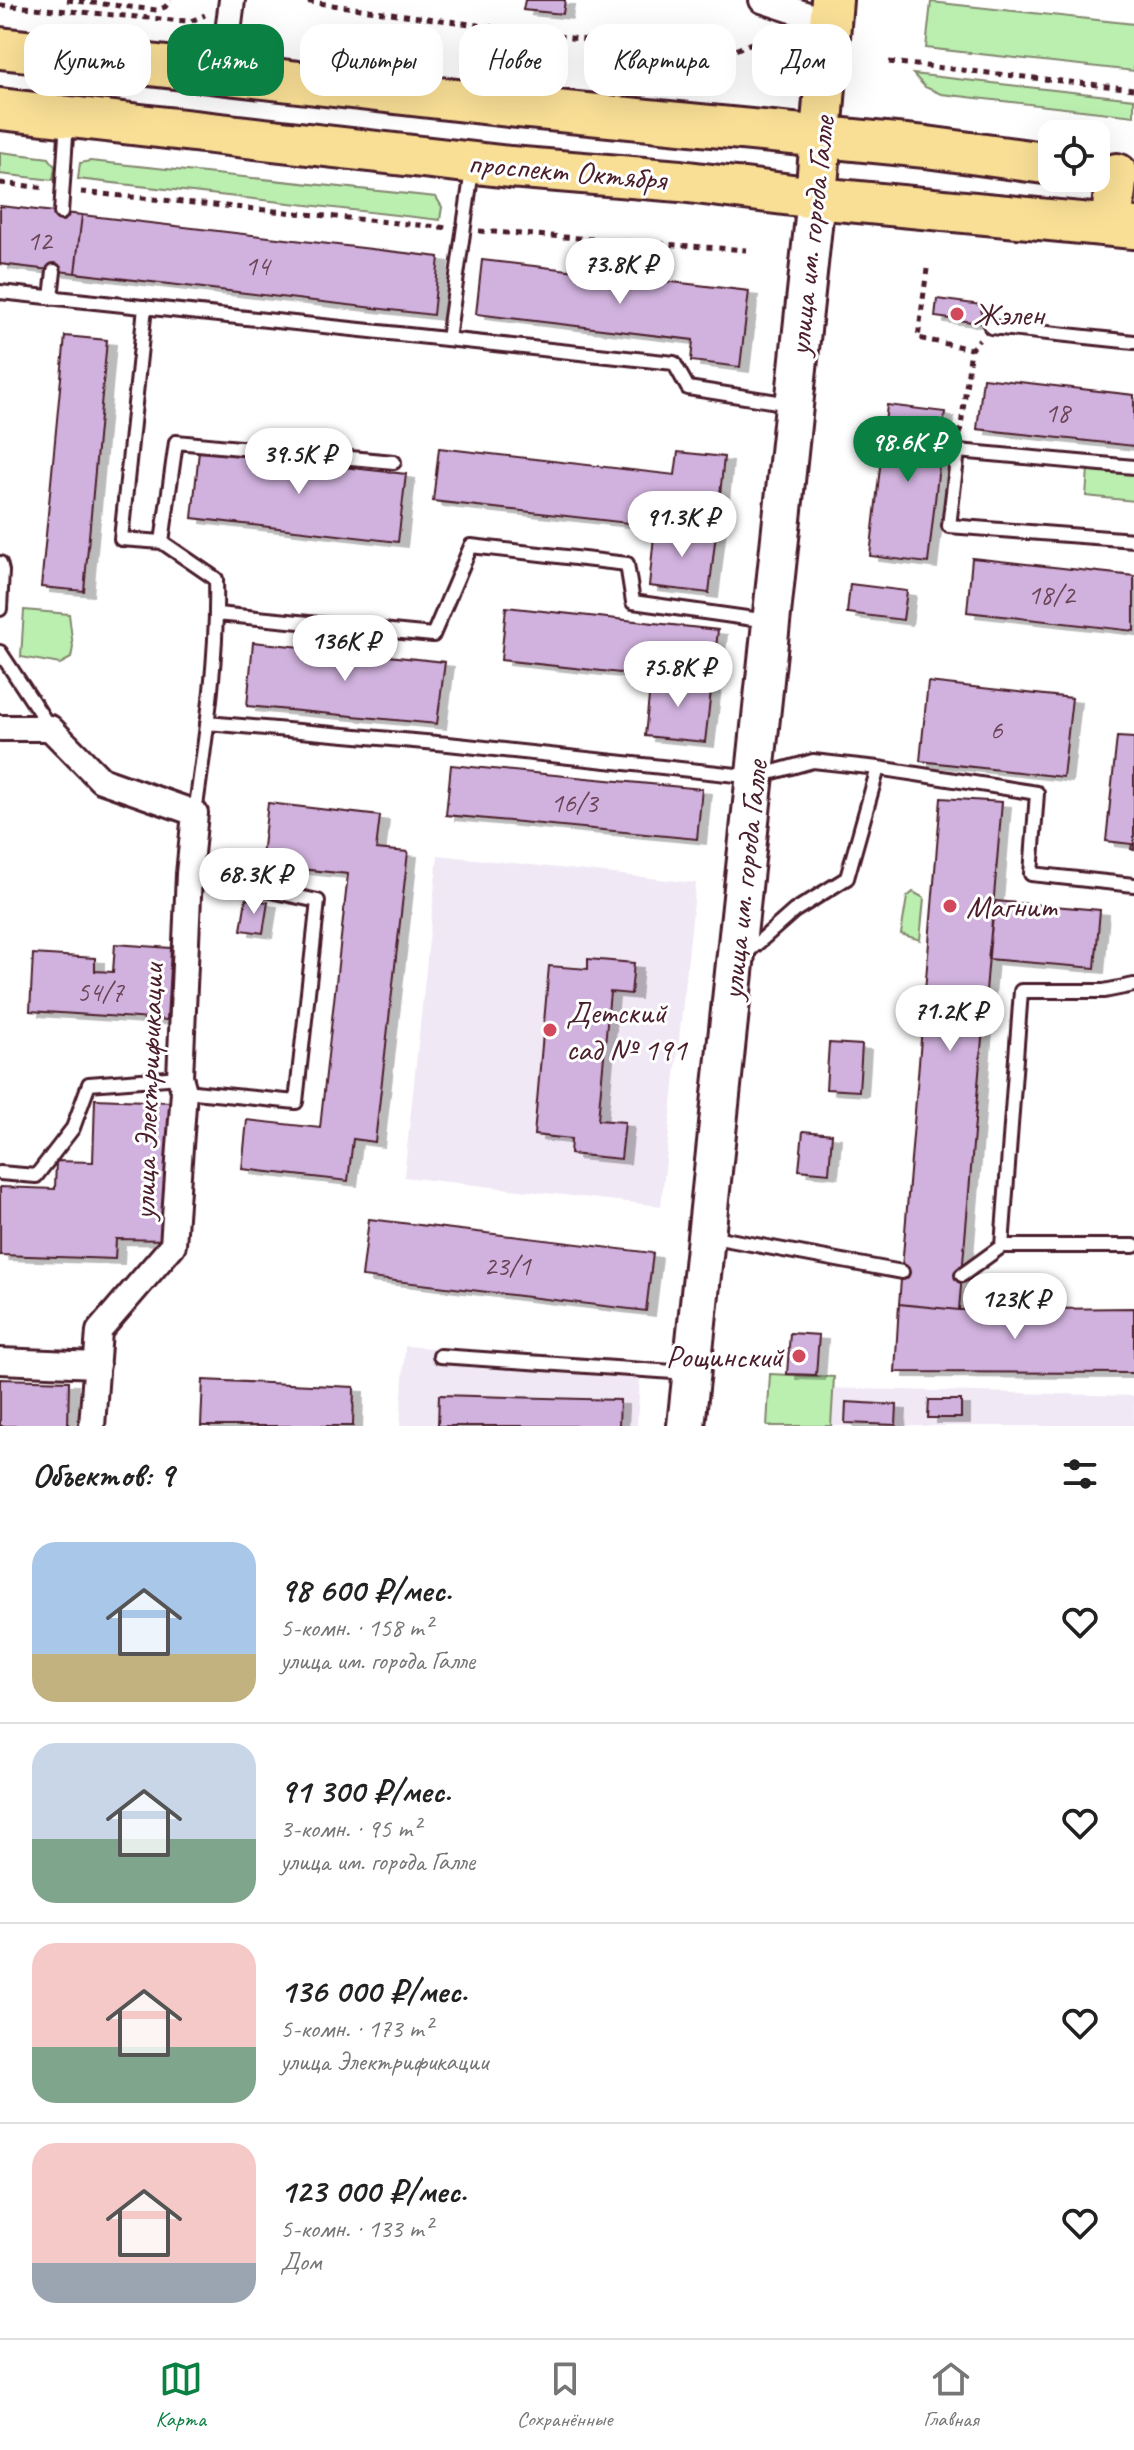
<!DOCTYPE html>
<html lang="ru">
<meta charset="utf-8">
<style>
:root{--surface:#fff;--page:#f6f6f6;--text:#222;--muted:#767676;--line:#e0e0e0;--accent:#0b8043}
body{margin:0;font-family:Caveat,sans-serif;background:var(--page);color:var(--text);height:100vh;display:flex;flex-direction:column;font-size:30px;white-space:nowrap}
*{box-sizing:border-box;margin:0}
p{font-size:26px;color:var(--muted)}
.icon{flex:none;width:44px;height:44px;fill:none;stroke:currentColor;stroke-width:2;stroke-linecap:round;stroke-linejoin:round}
.map{position:relative;height:1426px;overflow:hidden}
.sheet{display:flex;flex-direction:column;background:var(--surface);flex:1}
.sheet>*{flex:none}
.hud{position:absolute;left:24px;top:24px;width:1086px;height:72px;display:flex;gap:16px}
.buttons{position:absolute;left:1038px;top:120px;display:grid;gap:16px}
.buttons a{display:grid;place-items:center;width:72px;height:72px;border-radius:16px;background:var(--surface);box-shadow:0 8px 32px #0002;font-size:40px}
.price{position:absolute;translate:-50% -68px;padding:0 18px;border-radius:28px;background:#fff;color:#222;font-size:26px;line-height:52px;filter:drop-shadow(0 2px 4px #0008)}
.price::after{content:'';position:absolute;left:50%;top:48px;width:24px;height:18px;margin-left:-12px;background:inherit;clip-path:polygon(0 0,100% 0,50% 100%)}
.price.on{background:var(--accent);color:#fff}
ul{padding:0;list-style:none}
li{display:flex;align-items:center;gap:24px;height:200px;padding:0 32px}
li+li{border-top:2px solid var(--line)}
li span{display:grid;place-items:center;flex:none;width:224px;height:160px;border-radius:24px;color:#555}
li>.icon{margin-inline-start:auto}
span .icon{width:96px;height:96px;fill:#fffc;stroke-width:1}
li b{font-size:34px}
h2{display:flex;justify-content:space-between;align-items:center;height:96px;padding:0 32px;font-size:34px}
.pill{padding:0 28px;border-radius:24px;background:var(--surface);box-shadow:0 8px 32px #0002;font-size:28px;line-height:72px}
.pill.on{background:var(--accent);color:#fff}
.dock{display:flex;justify-content:space-around;align-items:center;height:112px;border-top:2px solid var(--line);background:var(--surface);font-size:22px;color:var(--muted)}
.dock a{display:grid;justify-items:center;gap:4px}
.dock .on{color:var(--accent)}
.map>svg:first-child{display:block}
.built{fill:#f1e8f5}
.green{fill:#bbefb0;stroke:#82876e;stroke-width:2}
.building{fill:#d1b2de;stroke:#4a1f2b;stroke-width:2;filter:url(#shadow)}
.lines{fill:none;stroke-linecap:round;stroke-linejoin:round}
.service-casing{stroke:#4a1f2b;stroke-width:18}
.minor-casing{stroke:#4a1f2b;stroke-width:30}
.secondary-casing{stroke:#4a1f2b;stroke-width:42}
.primary-casing{stroke:#4a1f2b;stroke-width:46}
.path{stroke:#4a1f2b;stroke-width:5;stroke-dasharray:6 6;stroke-linecap:butt}
.service{stroke:#fff;stroke-width:12}
.minor{stroke:#fff;stroke-width:24}
.secondary{stroke:#fff;stroke-width:36}
.primary{stroke:#f9df96;stroke-width:40}
.poi-dot{fill:#d1495b;stroke:#fff;stroke-width:3}
.labels{text-anchor:middle;dominant-baseline:central;stroke-width:6;stroke-linejoin:round;paint-order:stroke}
.number-label{font-size:28px;fill:#6c4458}
.street-label{font-size:32px;fill:#4a1f2b;stroke:#fff}
.poi-label{font-size:32px;fill:#4a1f2b;stroke:#fff;text-anchor:start}
</style>
<div class="map">
<svg width="1134" height="1426" viewBox="0 0 1134 1426">
<defs>
<filter id="shadow"><feDropShadow dx="9" dy="5" stdDeviation="0" flood-color="#0004"/></filter>
</defs>
<rect width="100%" height="100%" fill="#fff"/>
<filter id="ink" filterUnits="userSpaceOnUse"><feTurbulence type="fractalNoise" baseFrequency=".0125" numOctaves="2"/><feDisplacementMap in="SourceGraphic" scale="16" xChannelSelector="R" yChannelSelector="G"/><feConvolveMatrix kernelMatrix="1 2 1 2 8 2 1 2 1" color-interpolation-filters="sRGB"/></filter>
<g filter="url(#ink)">
<!-- built -->
<path class="built" d="M438 855 696 883 661 1206 404 1177Z
M405 1346 641 1363 637 1426H400Z
M823 1388 1134 1396V1426H822Z"/>
<!-- green -->
<path class="green" d="M931 2 1134 24V71L926 48Z
M913 74 1134 99V116L941 94 925 87Z
M0 152 49 158 55 167 53 180 0 174Z
M90 161 436 197 442 207 440 220 78 179 80 163Z
M1088 469 1134 474V501L1086 496Z
M24 610 69 614 73 647 71 658 60 664 21 657Z
M913 892 924 898 920 940 901 934 907 897Z
M770 1374 834 1377 831 1426H767Z"/>
<!-- building -->
<path class="building" d="M525 0H565L563 14 523 10Z
M472 32 546 40 544 60 470 52Z
M0 206 82 215 75 273 0 264Z
M82 215 439 257 433 315 75 273Z
M482 260 749 291 740 367 691 361 693 340 476 314Z
M937 299 982 305 980 323 935 317Z
M65 336 107 340 84 591 41 587Z
M983 378 1134 395V446L977 429Z
M887 405 945 412 928 563 870 556Z
M439 448 675 475 678 452 724 457 716 533 433 501Z
M199 451 406 474 398 542 192 518Z
M655 526 716 533 709 593 649 586Z
M972 558 1134 576V631L967 612Z
M850 584 907 591 903 620 847 613Z
M506 607 718 630 712 683 501 660Z
M253 642 445 662 437 724 247 706Z
M651 677 712 683 705 742 645 736Z
M928 682 1072 698 1063 777 920 761Z
M1117 737 1134 738V850L1131 849 1132 844 1106 841Z
M451 765 702 789 697 839 446 815Z
M941 798 1002 802 959 1310 899 1304Z
M268 803 380 816 376 849 408 852 375 1142 353 1139 348 1181 242 1169 247 1120 320 1128 348 874 261 865Z
M246 899 268 902 263 933 241 930Z
M995 901 1100 910 1095 968 988 959Z
M115 944 171 948 167 1020 30 1011 33 954 95 958V971L113 972Z
M588 959 634 963 631 994 610 992 598 1120 625 1122 621 1159 570 1154 571 1139 534 1135 549 966 588 969Z
M829 1043 862 1045 859 1091 826 1089Z
M95 1099 171 1102 167 1240 116 1239 115 1259 0 1255V1187L55 1189 56 1161 93 1162Z
M803 1131 832 1134 829 1173 799 1170Z
M369 1219 653 1253 646 1311 362 1277Z
M899 1304 959 1310 1134 1308V1373L895 1372Z
M790 1333 819 1335 816 1375 787 1374Z
M0 1379 69 1381 68 1426H0Z
M203 1380 354 1387 353 1426H201Z
M439 1395 620 1400 619 1426H438Z
M929 1400H961V1418H928Z
M846 1402 897 1405 896 1425 845 1423Z"/>
<g class="lines">
<!-- service casing -->
<g class="service-casing">
<path id="service" d="M61 213 67 120
M0 292 674 363 688 388 790 404
M51 298 54 271
M145 307 121 539 162 542
M991 327 1134 342
M448 339 472 170
M1134 467 958 451 949 526 1134 540
M0 563 2 571 0 609
M217 614 433 635 471 546 627 564 633 602 768 621
M0 652 50 728
M207 723 448 744 755 777 813 761 878 768 1037 793 1031 874 1134 885
M195 813C206 736 218 657 216 579L162 542 176 442 394 462
M743 956 794 911 847 878 878 768
M184 1091 296 1102 318 901 189 874
M0 1173 36 1176 73 1128 89 1084 180 1077
M708 1236 902 1272
M1002 1246 1021 991H1104L1134 985
M962 1275 1002 1246H1134
M440 1356 688 1373"/>
</g>
<!-- minor casing -->
<g class="minor-casing">
<path id="minor" d="M762 0 829 22
M223 73 232 0
M0 728H50L101 780 195 813 189 874 180 1077 184 1091 173 1245 99 1331 92 1426
M0 1361 97 1365"/>
</g>
<!-- secondary casing -->
<g class="secondary-casing">
<path id="secondary" d="M686 1426 816 198"/>
</g>
<!-- primary casing -->
<g class="primary-casing">
<path id="primary" d="M0 48 517 107 926 147 1052 164
M0 109 510 167 680 181 816 198 1134 228
M816 198 832 0
M1111 225 1117 174"/>
</g>
<!-- path -->
<path class="path" d="M67 0 157 10 165 7 171 0
M296 0 601 42 711 54 735 50 752 43
M0 5 172 20 191 21 205 15
M889 62 1134 89
M0 183 47 188
M81 192 449 228
M479 231 747 250
M927 269 918 338 971 349
M960 434 971 349 979 340"/>
<!-- service -->
<use href="#service" class="service"/>
<!-- minor -->
<use href="#minor" class="minor"/>
<!-- secondary -->
<use href="#secondary" class="secondary"/>
<!-- primary -->
<use href="#primary" class="primary"/>
</g>
</g>
<!-- markers -->
<g class="poi-dot">
<circle cx="957" cy="314" r="8"/>
<circle cx="950" cy="906" r="8"/>
<circle cx="550" cy="1030" r="8"/>
<circle cx="799" cy="1356" r="8"/>
</g>
<g class="labels">
<!-- number labels -->
<g class="number-label">
<text x="39" y="240">12</text>
<text x="257" y="265">14</text>
<text x="1057" y="412">18</text>
<text x="1051" y="594">18/2</text>
<text x="996" y="729">6</text>
<text x="574" y="802">16/3</text>
<text x="100" y="991">54/7</text>
<text x="507" y="1265">23/1</text>
</g>
<!-- street labels -->
<g class="street-label">
<text transform="translate(567 171) rotate(5)">проспект Октября</text>
<text transform="translate(811 236) rotate(-84)">улица им. города Галле</text>
<text transform="translate(744 880) rotate(-84)">улица им. города Галле</text>
<text transform="translate(148 1092) rotate(-88)">улица Электрификации</text>
</g>
<!-- poi labels -->
<g class="poi-label">
<text x="973" y="314">Жэлен</text>
<text x="966" y="906">Магнит</text>
<text x="566" y="1012">Детский<tspan x="566" dy="37">сад № 191</tspan></text>
<text x="783" y="1356" text-anchor="end">Рощинский</text>
</g>
</g>
</svg>
<div class="buttons">
<a><svg class="icon" aria-label="locate" viewBox="0 0 24 24"><circle cx="12" cy="12" r="6"/><path d="M12 2v4M12 18v4M2 12h4M18 12h4"/></svg></a>
</div>
<b class="price" style="left:620px;top:306px">73.8K ₽</b>
<b class="price on" style="left:908px;top:484px">98.6K ₽</b>
<b class="price" style="left:299px;top:496px">39.5K ₽</b>
<b class="price" style="left:682px;top:559px">91.3K ₽</b>
<b class="price" style="left:345px;top:683px">136K ₽</b>
<b class="price" style="left:678px;top:709px">75.8K ₽</b>
<b class="price" style="left:254px;top:916px">68.3K ₽</b>
<b class="price" style="left:950px;top:1053px">71.2K ₽</b>
<b class="price" style="left:1015px;top:1341px">123K ₽</b>
<div class="hud">
<a class="pill">Купить</a>
<a class="pill on">Снять</a>
<a class="pill">Фильтры</a>
<a class="pill">Новое</a>
<a class="pill">Квартира</a>
<a class="pill">Дом</a>
</div>
</div>
<section class="sheet">
<h2>Объектов: 9<svg class="icon" aria-label="filters" viewBox="0 0 24 24"><path d="M4 7h16M4 17h16"/><circle cx="9" cy="7" r="2"/><circle cx="15" cy="17" r="2"/></svg></h2>
<ul>
<li><span style="background:linear-gradient(#a9c7e8 70%,#c2b280 0)"><svg class="icon" aria-label="home" viewBox="0 0 24 24"><path d="M3 11l9-7 9 7M6 9v11h12V9"/></svg></span><div><b>98 600 ₽/мес.</b><p>5-комн. · 158 m²</p><p>улица им. города Галле</p></div><svg class="icon" aria-label="heart" viewBox="0 0 24 24"><path d="M12 20l-8-8c-3-5 5-10 8-4 3-6 11-1 8 4z"/></svg></li>
<li><span style="background:linear-gradient(#c9d6e8 60%,#7fa58c 0)"><svg class="icon" aria-label="home" viewBox="0 0 24 24"><path d="M3 11l9-7 9 7M6 9v11h12V9"/></svg></span><div><b>91 300 ₽/мес.</b><p>3-комн. · 95 m²</p><p>улица им. города Галле</p></div><svg class="icon" aria-label="heart" viewBox="0 0 24 24"><path d="M12 20l-8-8c-3-5 5-10 8-4 3-6 11-1 8 4z"/></svg></li>
<li><span style="background:linear-gradient(#f6c9c9 65%,#7fa58c 0)"><svg class="icon" aria-label="home" viewBox="0 0 24 24"><path d="M3 11l9-7 9 7M6 9v11h12V9"/></svg></span><div><b>136 000 ₽/мес.</b><p>5-комн. · 173 m²</p><p>улица Электрификации</p></div><svg class="icon" aria-label="heart" viewBox="0 0 24 24"><path d="M12 20l-8-8c-3-5 5-10 8-4 3-6 11-1 8 4z"/></svg></li>
<li><span style="background:linear-gradient(#f6c9c9 75%,#9aa5b1 0)"><svg class="icon" aria-label="home" viewBox="0 0 24 24"><path d="M3 11l9-7 9 7M6 9v11h12V9"/></svg></span><div><b>123 000 ₽/мес.</b><p>5-комн. · 133 m²</p><p>Дом</p></div><svg class="icon" aria-label="heart" viewBox="0 0 24 24"><path d="M12 20l-8-8c-3-5 5-10 8-4 3-6 11-1 8 4z"/></svg></li>
</ul>
</section>
<nav class="dock">
<a class="on"><svg class="icon" aria-label="map" viewBox="0 0 24 24"><path d="M3 6l6-2 6 2 6-2v14l-6 2-6-2-6 2zM9 4v14M15 6v14"/></svg>Карта</a>
<a><svg class="icon" aria-label="saved" viewBox="0 0 24 24"><path d="M7 4h10v16l-5-4-5 4z"/></svg>Сохранённые</a>
<a><svg class="icon" aria-label="home" viewBox="0 0 24 24"><path d="M3 11l9-7 9 7M6 9v11h12V9"/></svg>Главная</a>
</nav>
